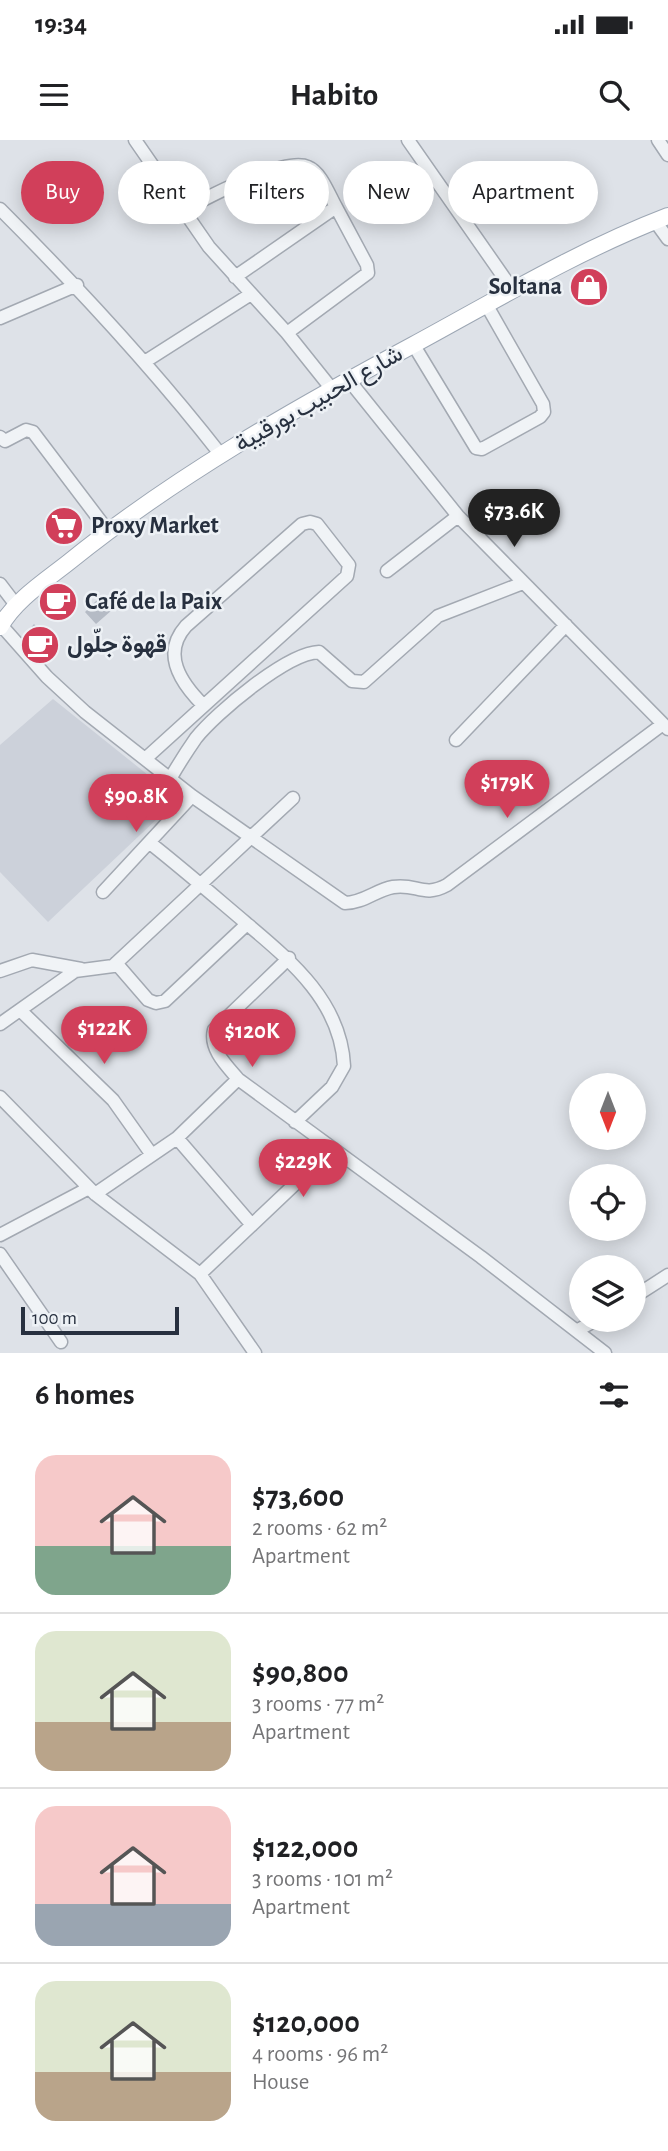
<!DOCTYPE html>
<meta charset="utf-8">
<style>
:root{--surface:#fff;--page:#f2f2f2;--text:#202124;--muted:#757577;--line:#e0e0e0;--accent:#d13f5a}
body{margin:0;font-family:"Alegreya Sans",Vazirmatn,sans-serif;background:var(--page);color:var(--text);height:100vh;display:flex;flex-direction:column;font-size:26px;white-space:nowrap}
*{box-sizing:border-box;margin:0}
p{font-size:23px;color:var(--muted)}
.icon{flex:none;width:38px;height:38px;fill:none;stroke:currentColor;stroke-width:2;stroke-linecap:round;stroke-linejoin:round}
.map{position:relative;height:1213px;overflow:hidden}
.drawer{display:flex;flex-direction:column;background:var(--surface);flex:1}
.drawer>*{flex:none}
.guide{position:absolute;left:21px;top:21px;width:626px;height:63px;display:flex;gap:14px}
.needle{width:46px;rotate:180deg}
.fabs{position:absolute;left:569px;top:933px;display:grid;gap:14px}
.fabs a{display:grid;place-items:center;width:77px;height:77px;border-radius:50%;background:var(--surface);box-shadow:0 4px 18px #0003;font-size:35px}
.scale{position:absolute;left:21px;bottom:18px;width:158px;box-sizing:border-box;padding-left:7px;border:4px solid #27303f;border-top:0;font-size:19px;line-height:24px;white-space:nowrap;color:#27303f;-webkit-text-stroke:5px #edf1f5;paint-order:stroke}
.price{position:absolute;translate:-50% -60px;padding:0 16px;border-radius:24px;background:var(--accent);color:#fff;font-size:23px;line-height:46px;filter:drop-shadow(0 2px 4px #0008)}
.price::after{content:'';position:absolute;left:50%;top:42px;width:21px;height:16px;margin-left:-10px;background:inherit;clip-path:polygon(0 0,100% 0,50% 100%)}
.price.selected{background:#222;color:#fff}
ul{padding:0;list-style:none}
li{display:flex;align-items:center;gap:21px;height:175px;padding:0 35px}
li+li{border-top:2px solid var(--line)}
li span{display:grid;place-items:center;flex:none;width:196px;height:140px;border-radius:21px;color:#555}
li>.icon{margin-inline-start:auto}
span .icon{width:84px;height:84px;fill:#fffc;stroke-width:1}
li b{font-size:30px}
h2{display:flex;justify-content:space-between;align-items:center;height:84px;padding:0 35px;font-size:30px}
.tag{padding:0 24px;border-radius:32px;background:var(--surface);box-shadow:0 4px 18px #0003;font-size:24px;line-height:63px}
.tag.selected{background:var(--accent);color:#fff}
.status{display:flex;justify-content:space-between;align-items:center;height:49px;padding:0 35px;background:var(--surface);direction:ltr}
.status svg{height:19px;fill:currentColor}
header{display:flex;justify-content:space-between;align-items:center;height:91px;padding:0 35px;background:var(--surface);font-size:32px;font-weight:700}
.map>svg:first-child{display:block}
.built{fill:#ccd1da}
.building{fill:#b5bbc5}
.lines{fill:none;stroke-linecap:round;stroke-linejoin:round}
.minor-casing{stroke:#a3a9b2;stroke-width:15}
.major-casing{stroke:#9da7b4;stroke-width:18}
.minor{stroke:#f0f3f6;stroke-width:12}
.major{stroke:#fff;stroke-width:16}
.labels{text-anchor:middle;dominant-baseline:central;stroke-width:5;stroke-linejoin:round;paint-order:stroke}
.poi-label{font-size:24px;font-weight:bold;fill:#27303f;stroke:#edf1f5;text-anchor:start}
.street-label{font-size:24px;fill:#27303f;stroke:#edf1f5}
</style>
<div class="status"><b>19:34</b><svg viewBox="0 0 49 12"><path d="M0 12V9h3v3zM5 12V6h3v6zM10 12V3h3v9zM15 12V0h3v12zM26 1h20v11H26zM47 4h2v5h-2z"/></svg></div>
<header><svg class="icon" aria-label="menu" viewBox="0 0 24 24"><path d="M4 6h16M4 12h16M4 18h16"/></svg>Habito<svg class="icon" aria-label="search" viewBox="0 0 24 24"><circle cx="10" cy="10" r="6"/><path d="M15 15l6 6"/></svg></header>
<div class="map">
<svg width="668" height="1213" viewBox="0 0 668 1213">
<rect width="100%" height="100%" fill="#dee2e8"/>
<!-- built -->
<path class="built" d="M53 559 178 659 48 782 0 732V605Z"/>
<!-- building -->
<path class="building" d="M100 457 112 470 96 484 85 472Z
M34 484 59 511 46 522 23 497Z"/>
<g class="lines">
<!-- minor casing -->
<g class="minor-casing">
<path id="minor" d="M135 0 209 107 287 193 331 248
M408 0 512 149
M658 0 668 15
M0 69C79 148 153 228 221 315
M182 71C206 58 284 16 308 27 321 32 329 55 336 67
M655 81 668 99
M235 137 336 67 367 125 368 133 287 193
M0 178 77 145
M413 204 476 308 482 309 540 277 544 272 543 264 486 164
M146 221 251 154
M348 239 458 376 668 589
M0 297 5 301 26 290 33 292 108 391
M387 431 458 376
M0 444 16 465
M1 485 47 537 85 572 192 656 345 763C363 763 376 750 393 747 417 743 423 758 447 745L663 584
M456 600 566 485
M145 619 347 436 349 425 317 384 310 382 302 384 186 486C161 514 181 543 203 565
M170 639C178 625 187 611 196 598 216 573 287 513 319 512L352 541 364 542 438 476 523 443
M150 703C183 729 214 756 246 783 291 821 341 862 344 926L332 947 295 982
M103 752 192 656
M116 823 148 860 156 863 165 861 247 784
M0 831 32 820 81 829
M20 870 113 960 152 1015
M0 884 75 831 113 826 293 658
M238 939C227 926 209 909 214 890L289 818
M0 957 95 1054 200 1134 332 1009
M177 998 252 1085
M95 1054 177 998 238 939 481 1117 605 1213
M0 1095 89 1048
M0 1114 61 1202
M200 1134 255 1213
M634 1157 668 1135
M578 1190 596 1180"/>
</g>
<!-- major casing -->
<g class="major-casing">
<path id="major" d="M0 487C15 460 45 441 69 422 174 337 294 269 413 205 496 160 579 110 668 76"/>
</g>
<!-- minor -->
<use href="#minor" class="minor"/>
<!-- major -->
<use href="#major" class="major"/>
</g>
<!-- icons -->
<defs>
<g id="shop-disc" transform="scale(2.0125)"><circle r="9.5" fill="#d13f5a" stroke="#edf1f5"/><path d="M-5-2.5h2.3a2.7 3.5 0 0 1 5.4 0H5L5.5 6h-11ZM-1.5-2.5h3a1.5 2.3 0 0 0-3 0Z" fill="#fff"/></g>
<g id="supermarket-disc" transform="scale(2.0125)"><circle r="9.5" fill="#d13f5a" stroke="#edf1f5"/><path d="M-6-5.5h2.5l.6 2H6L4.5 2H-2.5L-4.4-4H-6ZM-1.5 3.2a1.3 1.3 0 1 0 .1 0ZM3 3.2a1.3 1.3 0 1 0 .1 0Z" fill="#fff"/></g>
<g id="cafe-disc" transform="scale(2.0125)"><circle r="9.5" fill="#d13f5a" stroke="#edf1f5"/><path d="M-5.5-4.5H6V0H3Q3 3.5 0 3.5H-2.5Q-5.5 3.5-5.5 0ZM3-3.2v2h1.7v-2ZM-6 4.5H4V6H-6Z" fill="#fff"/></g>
</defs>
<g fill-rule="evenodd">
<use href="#shop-disc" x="589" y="147"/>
<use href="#supermarket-disc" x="64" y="386"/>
<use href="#cafe-disc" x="58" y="462"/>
<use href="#cafe-disc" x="40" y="505"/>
</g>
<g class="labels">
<!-- poi labels -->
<g class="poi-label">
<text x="562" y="147" text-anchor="end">Soltana</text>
<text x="91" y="386">Proxy Market</text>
<text x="85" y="462">Café de la Paix</text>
<text x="67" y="505">قهوة جلّول</text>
</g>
<!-- street labels -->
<g class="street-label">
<text transform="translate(319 259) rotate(-30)">شارع الحبيب بورقيبة</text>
</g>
</g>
</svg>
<div class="fabs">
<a><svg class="needle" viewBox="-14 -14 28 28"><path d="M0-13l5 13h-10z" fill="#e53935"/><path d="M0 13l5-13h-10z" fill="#757577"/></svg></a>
<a><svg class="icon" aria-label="locate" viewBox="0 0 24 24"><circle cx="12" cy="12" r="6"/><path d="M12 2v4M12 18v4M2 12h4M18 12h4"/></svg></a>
<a><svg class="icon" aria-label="layers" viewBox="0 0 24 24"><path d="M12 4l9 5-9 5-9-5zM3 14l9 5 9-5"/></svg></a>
</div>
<div class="scale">100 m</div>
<b class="price selected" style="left:514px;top:409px">$73.6K</b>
<b class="price" style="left:507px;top:680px">$179K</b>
<b class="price" style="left:136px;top:694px">$90.8K</b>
<b class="price" style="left:104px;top:926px">$122K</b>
<b class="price" style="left:252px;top:929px">$120K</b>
<b class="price" style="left:303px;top:1059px">$229K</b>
<div class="guide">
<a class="tag selected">Buy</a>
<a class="tag">Rent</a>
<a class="tag">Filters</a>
<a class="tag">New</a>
<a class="tag">Apartment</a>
</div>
</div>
<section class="drawer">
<h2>6 homes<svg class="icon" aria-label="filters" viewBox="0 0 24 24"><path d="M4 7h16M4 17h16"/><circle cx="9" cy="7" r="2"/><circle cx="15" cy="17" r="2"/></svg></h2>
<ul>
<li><span style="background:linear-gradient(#f6c9c9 65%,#7fa58c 0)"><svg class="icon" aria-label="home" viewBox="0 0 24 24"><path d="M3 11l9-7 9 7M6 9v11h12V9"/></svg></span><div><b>$73,600</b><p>2 rooms · 62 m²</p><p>Apartment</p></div></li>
<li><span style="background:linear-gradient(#dfe7d0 65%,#b9a48a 0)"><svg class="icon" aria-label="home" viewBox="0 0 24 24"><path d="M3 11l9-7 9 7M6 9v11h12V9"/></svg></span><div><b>$90,800</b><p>3 rooms · 77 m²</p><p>Apartment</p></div></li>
<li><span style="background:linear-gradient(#f6c9c9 70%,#9aa5b1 0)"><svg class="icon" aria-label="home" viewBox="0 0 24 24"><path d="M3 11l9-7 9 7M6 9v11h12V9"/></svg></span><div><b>$122,000</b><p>3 rooms · 101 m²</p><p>Apartment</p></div></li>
<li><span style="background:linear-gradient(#dfe7d0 65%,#b9a48a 0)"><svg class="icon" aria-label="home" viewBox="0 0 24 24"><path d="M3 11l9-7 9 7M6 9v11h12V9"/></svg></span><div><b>$120,000</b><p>4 rooms · 96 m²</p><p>House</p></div></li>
</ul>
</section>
